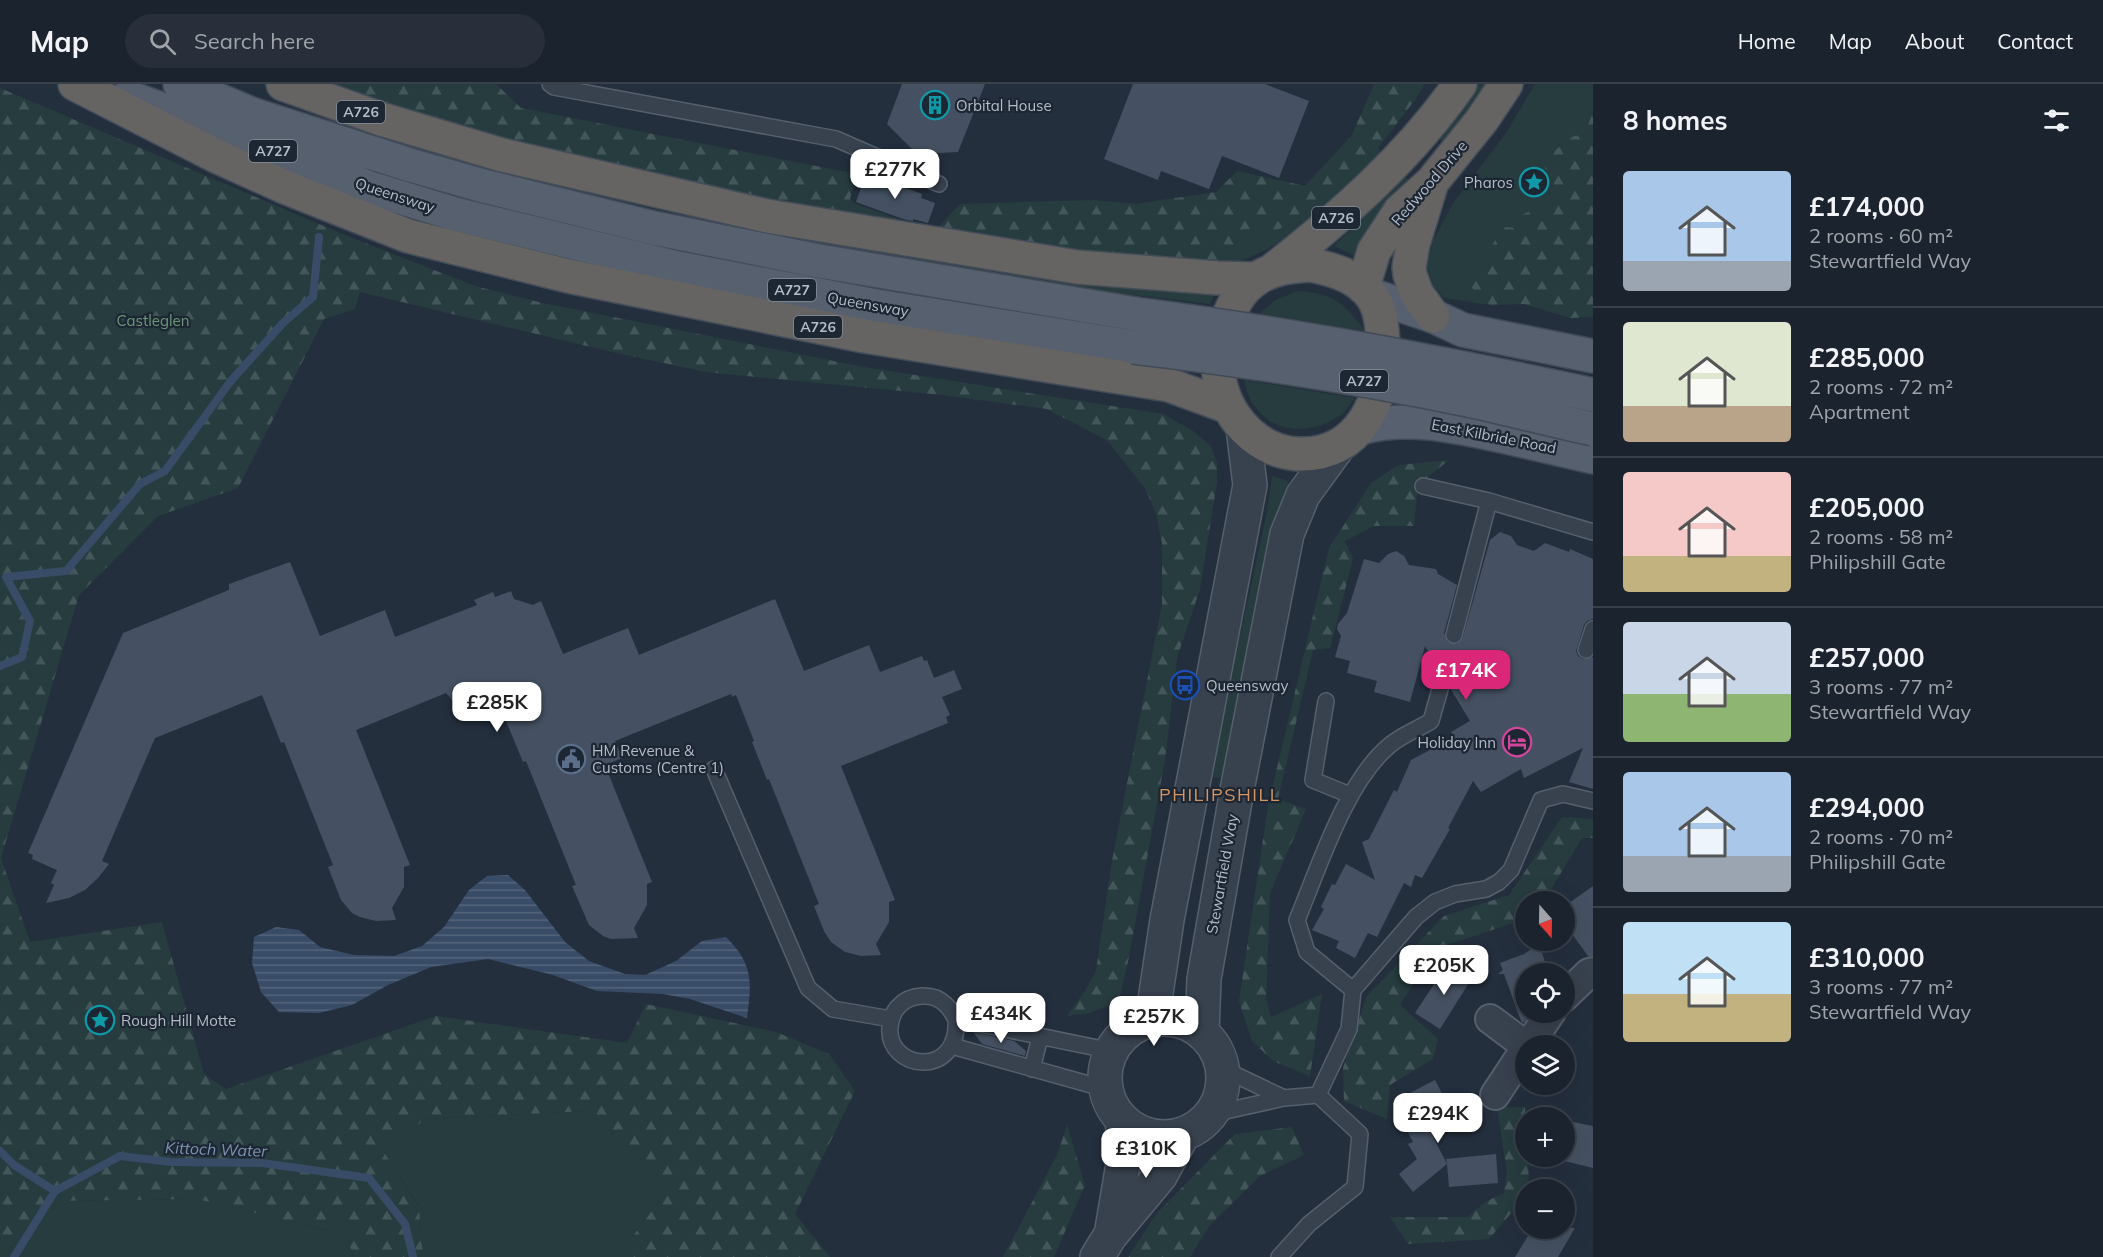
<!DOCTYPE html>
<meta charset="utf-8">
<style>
:root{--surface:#1b232e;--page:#282f3a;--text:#f1f3f6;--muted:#a0a4aa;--line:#39404a;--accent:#db2777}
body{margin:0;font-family:Mulish,sans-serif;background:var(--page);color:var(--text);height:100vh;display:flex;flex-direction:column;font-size:22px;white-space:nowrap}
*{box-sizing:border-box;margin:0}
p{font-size:20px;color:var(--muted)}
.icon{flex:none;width:33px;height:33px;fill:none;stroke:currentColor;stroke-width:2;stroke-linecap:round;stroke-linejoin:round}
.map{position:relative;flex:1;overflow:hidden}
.sheet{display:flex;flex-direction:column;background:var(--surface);width:510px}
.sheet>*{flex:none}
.needle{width:39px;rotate:160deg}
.tools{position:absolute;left:1515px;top:807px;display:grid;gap:12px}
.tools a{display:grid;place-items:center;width:60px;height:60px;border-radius:50%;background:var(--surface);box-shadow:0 6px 24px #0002,0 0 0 2px var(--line);font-size:30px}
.price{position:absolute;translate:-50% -51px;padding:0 14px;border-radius:12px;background:#fff;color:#222;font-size:20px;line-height:39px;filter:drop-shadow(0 2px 3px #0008)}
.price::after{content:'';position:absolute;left:50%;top:36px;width:18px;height:14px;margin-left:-9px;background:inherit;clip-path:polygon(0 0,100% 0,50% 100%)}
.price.active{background:var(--accent);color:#fff}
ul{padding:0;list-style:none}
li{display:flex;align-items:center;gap:18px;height:150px;padding:0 30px}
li+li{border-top:2px solid var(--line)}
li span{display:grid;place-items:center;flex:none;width:168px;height:120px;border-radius:6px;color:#555}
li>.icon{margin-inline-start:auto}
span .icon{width:72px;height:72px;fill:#fffc;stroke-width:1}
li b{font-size:26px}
h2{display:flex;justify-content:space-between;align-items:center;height:72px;padding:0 30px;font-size:26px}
header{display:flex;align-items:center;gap:36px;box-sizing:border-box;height:84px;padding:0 30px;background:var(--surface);border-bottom:2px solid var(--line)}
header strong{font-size:28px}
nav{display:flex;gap:33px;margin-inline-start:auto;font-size:21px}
.search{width:420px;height:54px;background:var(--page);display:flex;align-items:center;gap:15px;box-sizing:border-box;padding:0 21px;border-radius:33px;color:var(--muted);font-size:22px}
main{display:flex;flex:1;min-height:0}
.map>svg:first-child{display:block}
.grass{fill:#263c3f}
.forest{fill:url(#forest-firs)}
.water{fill:url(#water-rules)}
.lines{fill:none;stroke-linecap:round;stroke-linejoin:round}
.stream{stroke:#394c67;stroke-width:8}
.building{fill:#455162}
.service-casing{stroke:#565f6c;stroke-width:18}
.minor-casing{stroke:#565f6c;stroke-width:32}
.tertiary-casing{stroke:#565f6c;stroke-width:36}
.primary-casing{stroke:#414a57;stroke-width:36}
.trunk-casing{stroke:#434c59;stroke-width:36}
.service{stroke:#38414e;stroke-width:15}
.minor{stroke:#38414e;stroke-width:28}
.tertiary{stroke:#38414e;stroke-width:33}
.primary{stroke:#56606e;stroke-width:33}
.trunk{stroke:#656462;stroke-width:33}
.primary-bridge-casing{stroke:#414a57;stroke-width:36;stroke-linecap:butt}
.primary-bridge{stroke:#56606e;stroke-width:33}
.labels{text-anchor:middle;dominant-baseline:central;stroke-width:4.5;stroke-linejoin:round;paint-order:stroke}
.shield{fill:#1d2633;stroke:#878f9c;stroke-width:1.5}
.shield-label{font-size:14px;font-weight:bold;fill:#b4bcc9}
.poi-label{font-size:15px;fill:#b4bcc9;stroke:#1d2633;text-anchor:start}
.street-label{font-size:15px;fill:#b4bcc9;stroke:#1d2633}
.park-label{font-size:15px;fill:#6b9a76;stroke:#1d2633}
.water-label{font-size:16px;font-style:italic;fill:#7c92b1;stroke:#1d2633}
.quarter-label{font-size:18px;letter-spacing:1.5px;fill:#d59563;stroke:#1d2633}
</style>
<header>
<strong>Map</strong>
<div class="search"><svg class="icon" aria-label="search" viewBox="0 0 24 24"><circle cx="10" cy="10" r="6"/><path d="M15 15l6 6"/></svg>Search here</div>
<nav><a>Home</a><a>Map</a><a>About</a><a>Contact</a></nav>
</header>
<main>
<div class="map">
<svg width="1593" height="1173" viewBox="0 0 1593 1173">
<defs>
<pattern id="forest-firs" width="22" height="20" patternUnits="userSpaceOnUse" patternTransform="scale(1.5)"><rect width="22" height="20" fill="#263c3f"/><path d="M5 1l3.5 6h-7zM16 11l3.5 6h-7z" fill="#435659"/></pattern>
<pattern id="water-rules" width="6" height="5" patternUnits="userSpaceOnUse" patternTransform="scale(1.5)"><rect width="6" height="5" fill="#394c67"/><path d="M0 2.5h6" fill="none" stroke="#53647b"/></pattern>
</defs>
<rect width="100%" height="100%" fill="#242f3e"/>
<!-- grass -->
<path class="grass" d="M1479 0H1486L1443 59 1438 53Z
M1535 0H1593V28L1584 51 1544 74 1550 119 1528 145 1468 199 1490 221 1444 214 1434 203 1427 181 1433 157 1453 119 1506 49Z
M1405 93 1411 98 1374 140 1355 172 1334 162Z
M854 119 934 148 828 129Z
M1310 135 1308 140C1281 158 1256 174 1224 182L1244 145 1269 148Z
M808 153 1161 206 1215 209 1210 220 1059 202 857 169 806 158Z
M1297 207C1335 210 1342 217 1365 247L1260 229 1274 217Z
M1244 296 1355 314C1350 320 1346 328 1339 332 1310 351 1272 351 1252 318 1248 312 1246 303 1244 296Z
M1272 392 1289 397 1266 465 1222 694 1213 693 1229 603 1267 428Z
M588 1027 670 1103 617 1173H426L422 1163 419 1122 384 1068 425 1035Z
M197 1115 329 1147 341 1131 353 1173H5L22 1148 58 1117Z"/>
<!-- forest -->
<path class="forest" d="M328 0H496L521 24 857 90 850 115 854 119 828 129 449 46Z
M1374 0H1425L1415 16 1378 64 1385 71 1310 135 1269 148 1244 145 1224 182C1127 175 1031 156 934 148L960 120 1093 116 1136 120 1216 108 1237 87 1305 102 1352 51Z
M0 4 347 152 475 202 543 219 864 283 1163 330 1193 347 1211 362 1217 379V398L1200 505 1177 574 1165 676 1128 878 1120 911 1108 922 1089 929 1067 932 1085 907 1096 887 1112 777 1162 520V459L1156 430 1146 406 1108 357 1047 325 942 311 706 288 612 268 360 208 355 225 324 235 238 404 158 432 79 511 1 774 30 858 162 838 204 990 226 1005 436 932 627 959 646 920 776 948 829 970 855 1007 795 1130 830 1173H617L670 1103 588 1027 425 1035 384 1068 419 1123 422 1163 426 1173H353L341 1131 330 1147 197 1115 58 1117 22 1148 5 1173H0Z
M1593 28V233L1570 234 1524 220 1490 221 1467 199 1504 143 1528 145 1521 131 1550 119 1544 74 1574 52 1584 51Z
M1449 376 1418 401 1414 442H1374L1345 457 1353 475 1330 564 1313 566 1278 715 1306 725 1270 809 1266 915 1271 933 1322 910 1310 992 1273 977 1252 957 1239 917 1268 722 1329 464 1371 399 1398 381Z
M1562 733 1593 735V754H1582L1544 817 1526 818 1525 835 1435 865 1400 921 1438 955 1433 975 1390 1001 1387 1035 1344 1017 1343 984 1367 912 1444 832 1509 811Z
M1497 1023H1525L1526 1072 1528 1073 1529 1105 1526 1106 1525 1113 1489 1155 1408 1160 1390 1133H1468L1485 1118 1504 1109 1507 1088Z
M1067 1041 1085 1101 1054 1173H1003L1057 1071Z
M1292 1043 1304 1071 1260 1092 1210 1141 1190 1173H1128L1157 1129 1235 1050Z"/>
<!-- water -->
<path class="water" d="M508 791 525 806 565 858 589 877 625 890 645 891 676 877 702 857 726 853C753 880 752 897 747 934L690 915 663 910 597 907 553 891 488 875 431 883 388 901 352 921 319 929 279 928 261 908 252 879 254 853 276 843 299 846 320 863 354 871 394 872 422 862 444 843 469 806 487 792Z"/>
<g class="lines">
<!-- stream -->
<path class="stream" d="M0 582 22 573 30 537 6 493 66 487 140 400 165 387 230 298 283 239 313 213 319 153
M0 1067 14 1081 55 1107
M14 1173 55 1107 120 1072 171 1078 262 1079 369 1094 405 1140 413 1173"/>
</g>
<!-- building -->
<path class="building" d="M902 0H985L958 68 917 70 887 40Z
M1133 0H1265L1309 17 1279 94 1222 72 1209 105 1161 87 1158 96 1104 75Z
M866 90 922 110 921 114 935 119 928 139 913 135V137L903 135 856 118Z
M1500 448 1511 452 1517 461 1534 467 1545 459 1569 468 1570 465 1593 475V535L1587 537 1584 541 1576 567 1578 572 1583 575 1593 573V705L1569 698 1583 664 1524 694 1521 685 1481 708 1473 697 1448 744 1450 745 1422 794 1415 791 1411 803 1404 799 1377 853 1368 849 1355 874 1336 864 1339 857 1312 846 1324 825 1321 823 1332 800 1335 801 1346 780 1375 796 1362 758 1369 755 1394 706 1397 708 1411 676 1430 666 1429 664 1453 652 1451 648 1470 637 1450 604 1457 579 1455 570 1446 567 1442 570 1437 582 1425 562 1410 618 1374 608 1377 597 1347 589 1350 577 1335 573 1341 552 1337 545 1338 540 1347 529 1364 475 1379 479 1388 470 1396 467 1404 472 1409 481 1436 485 1438 490 1457 501 1444 549 1448 558 1457 560 1463 553 1490 456Z
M290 478 320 552 385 526 395 553 477 521 474 516 493 508 495 513 511 507 514 515 533 521 541 517 563 570 628 544 639 571 775 515 804 587 869 561 880 588 922 572 924 577 927 576 934 594 954 586 962 605 942 613 950 631 946 633 948 639 841 682 895 816 889 818V838L876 860 881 871 861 872 845 868 831 858 824 847 814 822 819 820 769 695 767 696 752 658 754 657 736 611 732 613 731 610 615 657 622 674 605 681 652 798 647 800V821L634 844 638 854 611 855 603 852 589 841 572 802 576 801 526 677 523 678 506 637 478 635 457 622 446 609 356 646 410 781 404 783V803L392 824 396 836 376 837 360 833 352 829 341 816 328 783 333 781 284 658 281 659 262 611 155 654 102 777 109 780 98 794 85 806 69 814 46 819 54 801 51 799 57 786 32 775 33 771 28 769 123 549 229 506V500Z
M1593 802V872H1588L1564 839V829L1569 819Z
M1539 860 1549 890H1526V936L1523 939 1521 937 1504 890H1498L1503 886 1500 879 1524 870Z
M1448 879 1472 894 1440 945 1415 929Z
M973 948 1014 957 1026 967 1025 972 982 960Z
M1435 996 1454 1032 1429 1045 1447 1080 1446 1075 1496 1070 1498 1099 1449 1103 1447 1080 1413 1108 1399 1090 1417 1075 1408 1060 1413 1058 1401 1036 1407 1032 1398 1015Z
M1568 1037 1593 1042V1084L1564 1077V1051Z
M1533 1144H1575L1558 1173H1515Z"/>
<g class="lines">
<!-- service casing -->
<g class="service-casing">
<path id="service" d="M550 0 554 3 836 55 939 100
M1423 402 1489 417 1593 448
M1454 551 1489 417
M1586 566 1593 545
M1326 617 1313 696 1350 711
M714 685 808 904 833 925 891 935
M1353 906 1307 868 1297 836C1319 783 1346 697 1390 661 1402 651 1418 645 1431 637L1448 577
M956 935C960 996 886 986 890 943 891 936 893 927 899 922 910 910 933 908 945 920 949 923 953 930 956 935L1112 967
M952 962 1106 1005
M1032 985 1040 953
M1318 1011 1349 945 1353 906 1416 833 1435 818 1455 810 1486 805 1499 798 1511 786 1541 716 1563 710 1593 717
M1212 1030 1284 1014 1223 985
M1279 1173 1309 1140 1355 1103 1360 1050 1318 1011 1284 1014"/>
</g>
<!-- minor casing -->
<g class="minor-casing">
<path id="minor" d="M1564 913 1589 889 1593 888
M1490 935 1526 962
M1528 962 1551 928
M1495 1011 1526 964"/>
</g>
<!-- tertiary casing -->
<g class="tertiary-casing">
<path id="tertiary" d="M1105 994a59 59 0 1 1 118 0a59 59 0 1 1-118 0Z
M1152 936 1167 836 1250 401 1243 344
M1202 949 1204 895 1237 706 1287 450 1303 411 1338 363
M1111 1151 1125 1068 1122 1035
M1097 1173 1110 1152 1160 1092 1183 1050"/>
</g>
<!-- primary casing -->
<g class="primary-casing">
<path id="primary" d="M180 0 254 31 410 81 480 101 654 144 819 177 1136 230
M128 13 313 81 370 104 455 130 678 184 876 222 1133 263
M1371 211 1433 232 1463 246 1593 272
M1360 344C1410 331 1453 342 1502 352 1532 359 1563 366 1593 373"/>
</g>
<!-- trunk casing -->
<g class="trunk-casing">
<path id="trunk" d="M75 0 216 72 287 104 408 152 568 192 864 252 1169 301 1229 323
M283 0 381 35 502 71 767 132 1077 183 1218 194 1256 195
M1432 98 1413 160 1409 183 1410 191 1417 210 1433 232
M1311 181C1332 185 1357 192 1371 211 1381 224 1382 243 1383 259 1386 312 1361 373 1298 370 1251 367 1217 323 1218 276 1219 265 1222 252 1226 241 1231 223 1239 207 1255 196 1271 184 1292 182 1311 181Z
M1273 186C1343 131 1409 73 1460 0
M1363 203 1374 167 1400 127 1432 98 1482 36 1506 0"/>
</g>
<!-- service -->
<use href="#service" class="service"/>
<!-- minor -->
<use href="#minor" class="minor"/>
<!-- tertiary -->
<use href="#tertiary" class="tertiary"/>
<!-- primary -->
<use href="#primary" class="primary"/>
<!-- trunk -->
<use href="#trunk" class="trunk"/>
<!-- primary-bridge casing -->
<g class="primary-bridge-casing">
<path id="primary-bridge" d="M1136 230C1290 250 1442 278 1593 311
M1133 263C1245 276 1357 293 1468 316 1510 325 1551 336 1593 345"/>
</g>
<!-- primary-bridge -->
<use href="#primary-bridge" class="primary-bridge"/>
</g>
<!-- icons -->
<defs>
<g id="building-ring" transform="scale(1.5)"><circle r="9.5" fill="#1d2633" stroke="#0f9aa8" stroke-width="1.5"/><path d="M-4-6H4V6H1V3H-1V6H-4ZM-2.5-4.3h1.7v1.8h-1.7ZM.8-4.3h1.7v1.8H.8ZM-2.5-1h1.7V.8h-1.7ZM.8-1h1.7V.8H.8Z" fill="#0f9aa8"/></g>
<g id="sight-ring" transform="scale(1.5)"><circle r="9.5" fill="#1d2633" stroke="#0f9aa8" stroke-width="1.5"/><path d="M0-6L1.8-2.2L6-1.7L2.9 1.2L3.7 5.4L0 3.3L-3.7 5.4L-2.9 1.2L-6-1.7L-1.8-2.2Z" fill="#0f9aa8"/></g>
<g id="bus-ring" transform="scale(1.5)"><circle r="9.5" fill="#1d2633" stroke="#1a4fb4" stroke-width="1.5"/><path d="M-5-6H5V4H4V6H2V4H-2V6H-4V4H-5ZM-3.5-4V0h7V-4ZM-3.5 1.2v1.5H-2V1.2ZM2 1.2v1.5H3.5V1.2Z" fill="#1a4fb4"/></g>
<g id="hotel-ring" transform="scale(1.5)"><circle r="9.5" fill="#1d2633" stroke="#d1479c" stroke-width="1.5"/><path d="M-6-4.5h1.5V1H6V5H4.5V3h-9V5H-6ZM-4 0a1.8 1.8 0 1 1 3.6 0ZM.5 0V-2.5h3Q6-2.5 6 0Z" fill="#d1479c"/></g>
<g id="civic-ring" transform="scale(1.5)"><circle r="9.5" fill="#1d2633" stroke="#5c6f8a" stroke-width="1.5"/><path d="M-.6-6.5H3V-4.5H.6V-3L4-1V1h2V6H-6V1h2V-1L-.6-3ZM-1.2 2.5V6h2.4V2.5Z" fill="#5c6f8a"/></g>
</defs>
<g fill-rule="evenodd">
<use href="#building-ring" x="935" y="21"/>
<use href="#sight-ring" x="1534" y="98"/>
<use href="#bus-ring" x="1185" y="601"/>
<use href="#hotel-ring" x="1517" y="658"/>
<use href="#civic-ring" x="571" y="675"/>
<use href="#sight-ring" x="100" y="936"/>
</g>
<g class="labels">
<!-- shield labels -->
<g class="shield">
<rect x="337" y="17" width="48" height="22" rx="4.5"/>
<rect x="249" y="56" width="48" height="22" rx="4.5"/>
<rect x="1312" y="123" width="48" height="22" rx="4.5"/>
<rect x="768" y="195" width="48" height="22" rx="4.5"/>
<rect x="794" y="232" width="48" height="22" rx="4.5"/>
<rect x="1340" y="286" width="48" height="22" rx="4.5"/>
</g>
<g class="shield-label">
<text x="361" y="28">A726</text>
<text x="273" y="67">A727</text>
<text x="1336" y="134">A726</text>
<text x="792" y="206">A727</text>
<text x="818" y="243">A726</text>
<text x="1364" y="297">A727</text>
</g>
<!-- poi labels -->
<g class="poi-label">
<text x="956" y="21">Orbital House</text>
<text x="1513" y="98" text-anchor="end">Pharos</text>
<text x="1206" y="601">Queensway</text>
<text x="1496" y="658" text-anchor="end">Holiday Inn</text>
<text x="592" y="666">HM Revenue &amp;<tspan x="592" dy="17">Customs (Centre 1)</tspan></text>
<text x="121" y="936">Rough Hill Motte</text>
</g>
<!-- street labels -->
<g class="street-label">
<text transform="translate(1429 99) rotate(-49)">Redwood Drive</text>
<text transform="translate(395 111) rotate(18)">Queensway</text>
<text transform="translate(868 220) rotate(10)">Queensway</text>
<text transform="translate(1494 352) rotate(11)">East Kilbride Road</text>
<text transform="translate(1222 790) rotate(-80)">Stewartfield Way</text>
</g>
<!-- park labels -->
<g class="park-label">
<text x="153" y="236">Castleglen</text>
</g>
<!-- water labels -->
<g class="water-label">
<text transform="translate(216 1065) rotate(2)">Kittoch Water</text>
</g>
<!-- quarter labels -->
<g class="quarter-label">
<text x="1220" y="710">PHILIPSHILL</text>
</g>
</g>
</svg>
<div class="tools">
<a><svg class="needle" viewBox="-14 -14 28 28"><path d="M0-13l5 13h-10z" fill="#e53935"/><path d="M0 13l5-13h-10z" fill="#a0a4aa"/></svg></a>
<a><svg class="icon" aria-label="locate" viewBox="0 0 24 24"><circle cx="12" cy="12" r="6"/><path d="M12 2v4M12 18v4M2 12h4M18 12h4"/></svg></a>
<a><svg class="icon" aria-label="layers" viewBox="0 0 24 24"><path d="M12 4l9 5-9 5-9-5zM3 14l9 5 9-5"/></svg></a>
<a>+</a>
<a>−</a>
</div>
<b class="price" style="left:895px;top:116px">£277K</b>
<b class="price active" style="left:1466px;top:617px">£174K</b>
<b class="price" style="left:497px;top:649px">£285K</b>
<b class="price" style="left:1444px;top:912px">£205K</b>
<b class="price" style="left:1001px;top:960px">£434K</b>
<b class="price" style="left:1154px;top:963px">£257K</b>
<b class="price" style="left:1438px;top:1060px">£294K</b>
<b class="price" style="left:1146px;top:1095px">£310K</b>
</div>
<section class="sheet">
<h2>8 homes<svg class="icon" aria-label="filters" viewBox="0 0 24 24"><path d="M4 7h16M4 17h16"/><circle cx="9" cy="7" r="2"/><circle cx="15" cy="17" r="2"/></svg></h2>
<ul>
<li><span style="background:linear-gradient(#a9c7e8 75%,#9aa5b1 0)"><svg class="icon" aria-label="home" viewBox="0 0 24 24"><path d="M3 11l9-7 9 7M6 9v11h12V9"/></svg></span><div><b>£174,000</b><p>2 rooms · 60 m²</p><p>Stewartfield Way</p></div></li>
<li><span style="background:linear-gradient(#dfe7d0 70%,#b9a48a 0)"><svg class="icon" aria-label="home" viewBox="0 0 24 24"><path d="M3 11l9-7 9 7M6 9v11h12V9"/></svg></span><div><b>£285,000</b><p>2 rooms · 72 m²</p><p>Apartment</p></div></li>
<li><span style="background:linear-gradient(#f6c9c9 70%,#c2b280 0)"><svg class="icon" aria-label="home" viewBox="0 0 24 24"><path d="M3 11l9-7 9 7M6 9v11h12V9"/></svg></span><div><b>£205,000</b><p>2 rooms · 58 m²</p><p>Philipshill Gate</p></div></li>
<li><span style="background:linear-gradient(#c9d6e8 60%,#8fb573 0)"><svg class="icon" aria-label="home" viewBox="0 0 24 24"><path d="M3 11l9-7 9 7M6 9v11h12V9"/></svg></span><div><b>£257,000</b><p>3 rooms · 77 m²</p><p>Stewartfield Way</p></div></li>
<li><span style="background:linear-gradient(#a9c7e8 70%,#9aa5b1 0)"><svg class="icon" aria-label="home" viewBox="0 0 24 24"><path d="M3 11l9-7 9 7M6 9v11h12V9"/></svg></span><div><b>£294,000</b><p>2 rooms · 70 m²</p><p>Philipshill Gate</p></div></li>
<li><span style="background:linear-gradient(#bfe0f5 60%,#c2b280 0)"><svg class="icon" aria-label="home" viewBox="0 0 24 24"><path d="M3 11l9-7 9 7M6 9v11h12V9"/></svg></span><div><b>£310,000</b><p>3 rooms · 77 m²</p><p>Stewartfield Way</p></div></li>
</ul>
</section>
</main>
